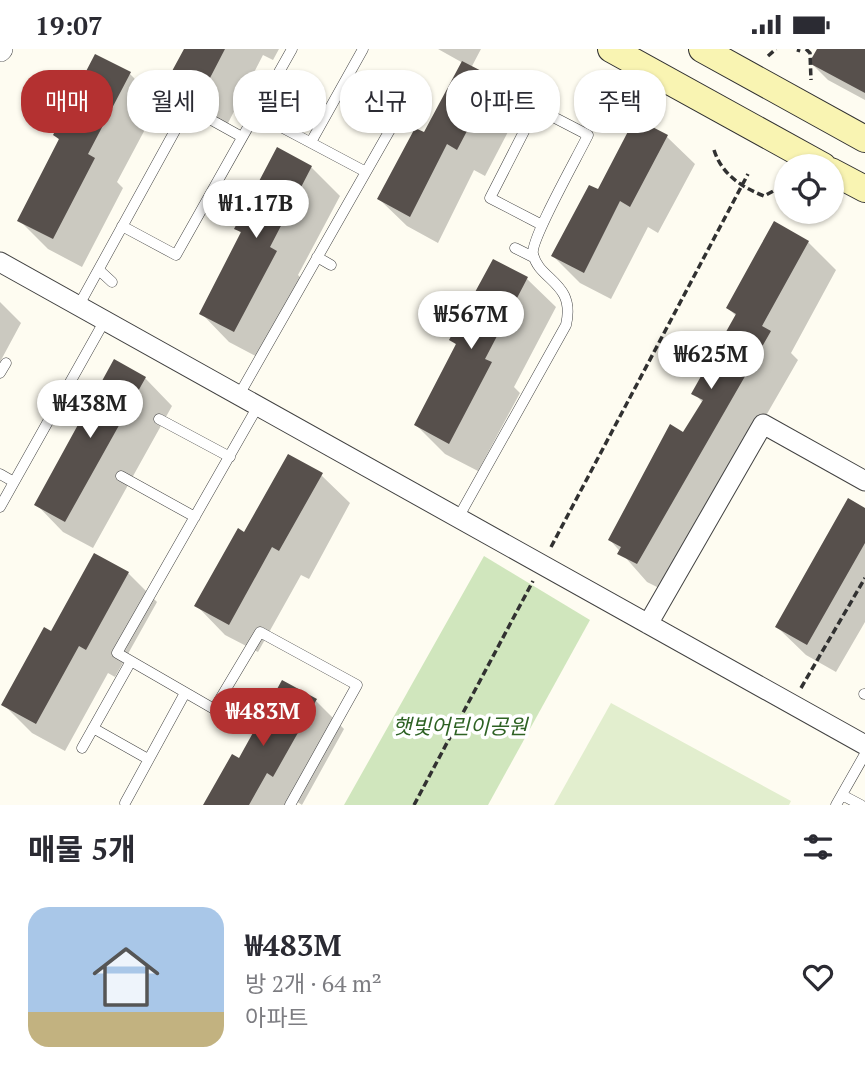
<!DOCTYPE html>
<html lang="ko">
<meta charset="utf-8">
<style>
:root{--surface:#fff;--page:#f7f7f7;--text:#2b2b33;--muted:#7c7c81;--accent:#b43131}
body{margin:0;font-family:"PT Serif","Noto Sans KR",serif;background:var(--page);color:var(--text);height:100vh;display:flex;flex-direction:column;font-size:26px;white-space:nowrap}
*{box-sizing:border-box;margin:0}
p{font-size:23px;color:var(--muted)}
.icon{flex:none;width:38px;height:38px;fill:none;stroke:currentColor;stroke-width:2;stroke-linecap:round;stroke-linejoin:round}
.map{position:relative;height:756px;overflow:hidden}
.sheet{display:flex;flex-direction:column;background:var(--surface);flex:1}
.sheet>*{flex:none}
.hud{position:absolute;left:21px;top:21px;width:824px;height:63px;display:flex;gap:14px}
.tools{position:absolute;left:774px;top:105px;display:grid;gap:14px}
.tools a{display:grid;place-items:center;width:70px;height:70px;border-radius:50%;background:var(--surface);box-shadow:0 2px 5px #0004;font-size:35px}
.price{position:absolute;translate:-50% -60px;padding:0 16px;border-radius:24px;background:#fff;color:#222;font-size:23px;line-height:46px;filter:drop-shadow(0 2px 4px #0008)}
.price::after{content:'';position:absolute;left:50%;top:42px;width:21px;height:16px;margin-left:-10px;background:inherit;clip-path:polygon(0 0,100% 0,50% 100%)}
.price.on{background:var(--accent);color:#fff}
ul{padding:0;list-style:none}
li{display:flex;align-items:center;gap:21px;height:175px;padding:0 28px}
li span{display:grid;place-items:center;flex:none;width:196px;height:140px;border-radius:21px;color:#555}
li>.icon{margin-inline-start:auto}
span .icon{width:84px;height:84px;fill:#fffc;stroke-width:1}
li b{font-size:30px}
h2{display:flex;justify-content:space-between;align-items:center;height:84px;padding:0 28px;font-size:30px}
.tag{padding:0 24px;border-radius:28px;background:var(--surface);box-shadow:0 2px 5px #0004;font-size:24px;line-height:63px}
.tag.on{background:var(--accent);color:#fff}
.status{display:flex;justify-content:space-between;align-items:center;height:49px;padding:0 35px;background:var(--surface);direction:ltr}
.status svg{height:19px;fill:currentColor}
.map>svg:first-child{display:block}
.green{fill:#d0e6bd}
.pitch{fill:#e2eece}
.shadow{fill:#0003}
.building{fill:#57504c}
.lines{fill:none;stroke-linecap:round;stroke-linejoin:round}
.service-casing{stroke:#424242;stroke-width:11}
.minor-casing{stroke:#424242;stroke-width:21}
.tertiary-casing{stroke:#424242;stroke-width:24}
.secondary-casing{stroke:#313131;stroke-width:28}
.path{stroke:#313131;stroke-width:3.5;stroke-dasharray:7 3.5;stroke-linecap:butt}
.service{stroke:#fff;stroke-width:10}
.minor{stroke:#fff;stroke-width:19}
.tertiary{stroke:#fff;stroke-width:23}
.secondary{stroke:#f9f4b2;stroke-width:26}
.labels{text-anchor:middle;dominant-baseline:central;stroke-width:7;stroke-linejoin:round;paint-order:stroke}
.park-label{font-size:21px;font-style:italic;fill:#2e6224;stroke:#fff}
</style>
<div class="status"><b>19:07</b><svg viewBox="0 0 49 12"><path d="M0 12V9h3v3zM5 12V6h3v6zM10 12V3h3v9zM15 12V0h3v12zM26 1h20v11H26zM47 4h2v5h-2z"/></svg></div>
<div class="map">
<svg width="865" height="756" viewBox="0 0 865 756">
<rect width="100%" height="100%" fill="#fefcf1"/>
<!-- green -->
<path class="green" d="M484 507 590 571 488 756H344Z"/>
<!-- pitch -->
<path class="pitch" d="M611 654 791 752 789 756H554Z"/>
<!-- shadow -->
<path class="shadow" d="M186 0H279L273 11 263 6 226 78 195 62 168 34Z
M438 0H481L471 19 494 31 521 58 485 127 474 121 438 194 407 177 379 150 425 86 463 14Z
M819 0H865V51L828 31 811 14Z
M130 25 159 54 117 133 123 139 82 218 48 200 19 171 60 92 55 86Z
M636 71 667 88 695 115 658 184 648 178 611 250 580 234 553 207 598 143Z
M311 118 340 147 298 226 304 232 263 311 229 293 201 264 242 185 236 179Z
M775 175 808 193 836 221 791 304 798 311 665 542 647 533 610 491 703 354 694 344 736 267 728 259Z
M527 230 556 258 514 338 520 344 478 422 445 405 416 376 457 297 452 291Z
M0 253 21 274 0 313Z
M145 329 172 357 93 499 63 483 36 455Z
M321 426 350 454 309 530 301 526 258 603 225 586 197 557 245 485Z
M865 461V573L836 623 806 606 777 578Z
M128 524 157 553 115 628 108 624 65 702 32 684 3 655 52 584Z
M316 652 344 680 302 756 296 752 293 756H205L239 711Z"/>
<!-- building -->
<path class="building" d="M184 0H225L198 52 165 35Z
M817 0H865V44L809 14Z
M95 5 131 23 88 105 95 109 53 190 17 172 59 90 53 86Z
M462 12 495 29 457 101 447 95 410 168 377 150 415 79 424 83Z
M635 69 668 86 630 158 620 152 584 224 551 207 589 136 598 140Z
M277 98 312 117 270 198 277 202 234 283 199 265 241 183 234 180Z
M774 172 809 192 762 277 771 282 637 515 617 505 621 498 608 491 670 375 683 383 703 351 691 345 736 265 726 259Z
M493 210 528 228 485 310 492 313 449 395 414 376 456 295 449 291Z
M114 310 146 328 65 473 34 456Z
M288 405 323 424 279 502 272 498 229 576 194 557 238 479 244 483Z
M848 449 865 459V494L807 596 775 578Z
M94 504 129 523 86 601 79 597 36 675 1 656 44 578 51 582Z
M282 631 317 650 273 728 267 724 249 756H203L232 705 239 709Z"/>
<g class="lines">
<!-- service casing -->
<g class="service-casing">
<path id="service" d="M255 64 366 123
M311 93 363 0
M122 177 176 206 292 0
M515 199 533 208
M317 208 331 216
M99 221 112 233
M79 256 188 58 242 88
M0 324 6 314
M239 346 395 72
M258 357 117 604 214 660 260 583 357 636 290 756
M159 370 230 408
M0 425 14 433
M121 427 195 468
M0 458 105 271
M458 469 566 276C576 233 539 232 533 205 530 191 579 105 588 86L536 59 490 149 542 176
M864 645H865
M93 679 148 710
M82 699 131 612
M842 746 861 756
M125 754 185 644
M836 756 865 705"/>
</g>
<!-- minor casing -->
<g class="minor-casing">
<path id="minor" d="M0 213 865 696
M648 575 763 375 865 432"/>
</g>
<!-- tertiary casing -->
<g class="tertiary-casing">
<path id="tertiary" d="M0 1 1 0"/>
</g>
<!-- secondary casing -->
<g class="secondary-casing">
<path id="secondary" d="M611 0 823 117
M702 0 865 90
M831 122 865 140"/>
</g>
<!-- path -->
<path class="path" d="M806 0 810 4 811 31
M798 3 799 0
M768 7 776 0
M714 101C722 126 742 138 764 147L781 138
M551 498 748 125
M801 639 865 529
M414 756 533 532"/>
<!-- service -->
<use href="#service" class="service"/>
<!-- minor -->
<use href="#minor" class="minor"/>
<!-- tertiary -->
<use href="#tertiary" class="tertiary"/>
<!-- secondary -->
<use href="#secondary" class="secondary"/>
</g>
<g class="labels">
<!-- park labels -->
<g class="park-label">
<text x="460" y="677">햇빛어린이공원</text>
</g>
</g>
</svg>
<div class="tools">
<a><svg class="icon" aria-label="locate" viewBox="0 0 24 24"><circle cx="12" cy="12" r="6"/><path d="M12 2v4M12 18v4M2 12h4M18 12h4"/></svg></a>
</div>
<b class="price" style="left:256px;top:191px">₩1.17B</b>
<b class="price" style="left:471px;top:302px">₩567M</b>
<b class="price" style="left:711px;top:342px">₩625M</b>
<b class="price" style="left:90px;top:391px">₩438M</b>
<b class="price on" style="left:263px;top:699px">₩483M</b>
<div class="hud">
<a class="tag on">매매</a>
<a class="tag">월세</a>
<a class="tag">필터</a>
<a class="tag">신규</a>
<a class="tag">아파트</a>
<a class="tag">주택</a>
</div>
</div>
<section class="sheet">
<h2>매물 5개<svg class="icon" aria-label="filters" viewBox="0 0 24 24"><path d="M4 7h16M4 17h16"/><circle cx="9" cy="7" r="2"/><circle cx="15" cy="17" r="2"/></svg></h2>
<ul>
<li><span style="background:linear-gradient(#a9c7e8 75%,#c2b280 0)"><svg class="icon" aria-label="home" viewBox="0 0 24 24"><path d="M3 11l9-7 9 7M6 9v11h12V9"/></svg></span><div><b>₩483M</b><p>방 2개 · 64 m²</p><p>아파트</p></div><svg class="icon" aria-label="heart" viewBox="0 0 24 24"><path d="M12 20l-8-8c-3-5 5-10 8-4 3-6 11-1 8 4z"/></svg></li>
</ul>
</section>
